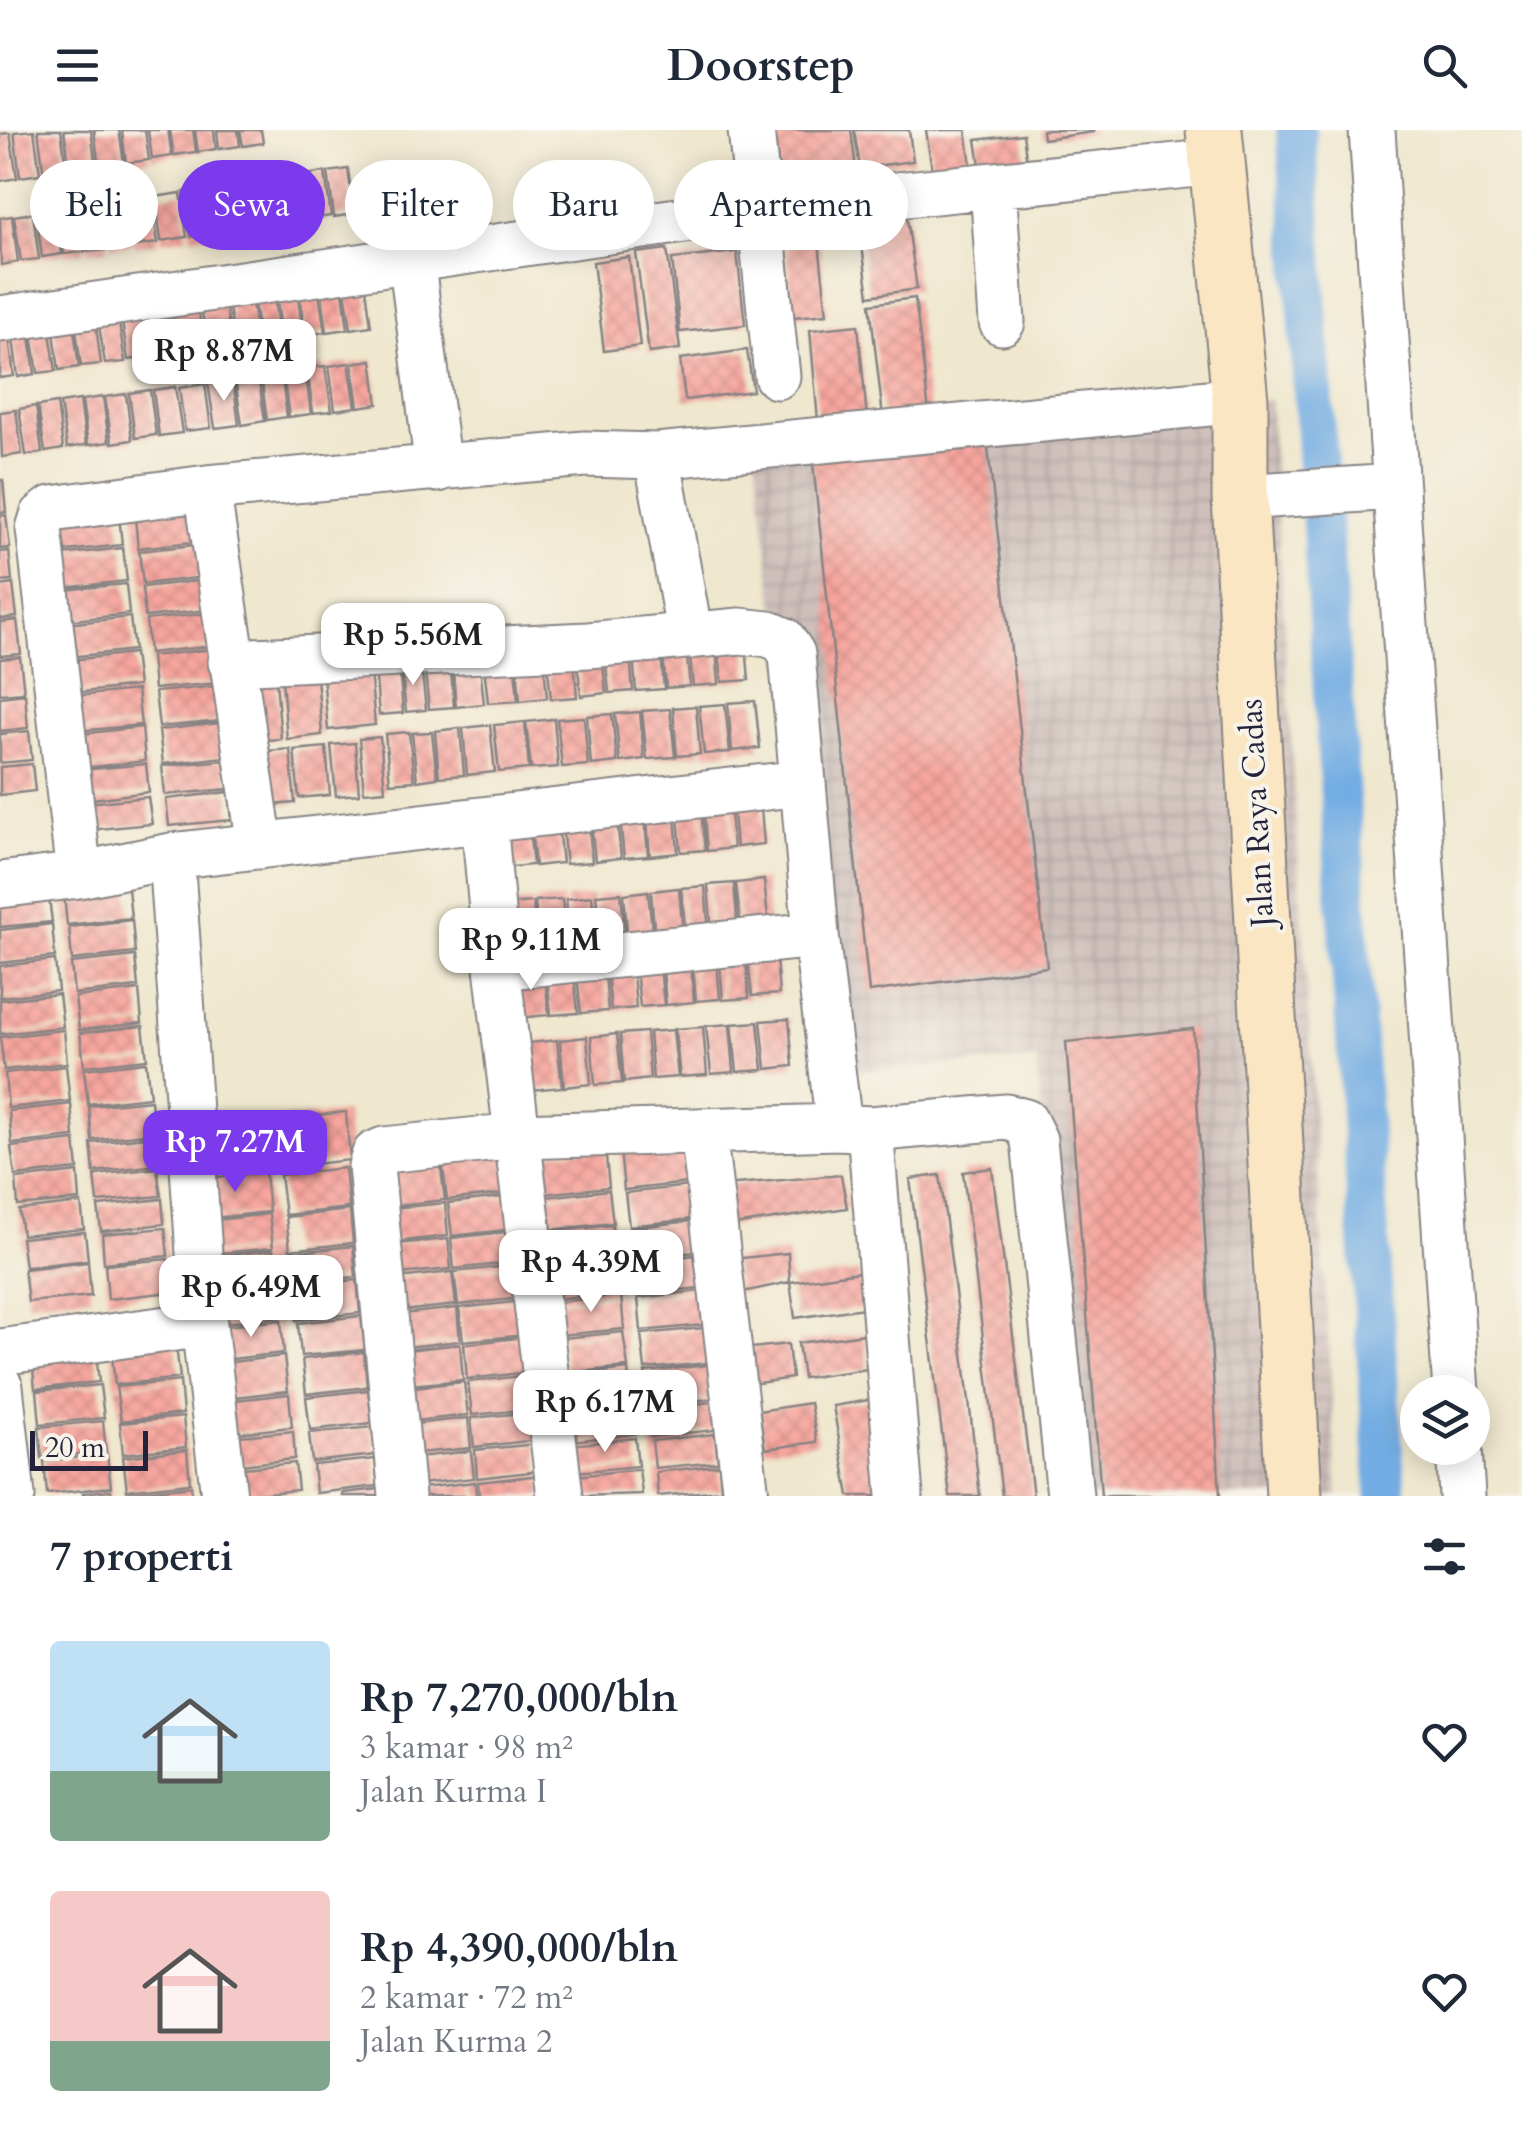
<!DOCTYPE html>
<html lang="id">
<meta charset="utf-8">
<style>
:root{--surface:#fff;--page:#f6f6f7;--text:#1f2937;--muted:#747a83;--accent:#7c3aed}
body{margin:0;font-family:Cardo,serif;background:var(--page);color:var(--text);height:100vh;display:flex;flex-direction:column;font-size:38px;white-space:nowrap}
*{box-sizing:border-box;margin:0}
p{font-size:32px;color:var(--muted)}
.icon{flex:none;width:55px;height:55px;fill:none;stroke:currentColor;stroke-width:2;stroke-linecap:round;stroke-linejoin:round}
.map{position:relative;height:1366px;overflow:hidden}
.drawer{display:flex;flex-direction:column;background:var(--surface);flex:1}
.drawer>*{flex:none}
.hud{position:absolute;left:30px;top:30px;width:1000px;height:90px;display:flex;gap:20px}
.tools{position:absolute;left:1400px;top:1245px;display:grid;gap:20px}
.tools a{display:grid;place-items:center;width:90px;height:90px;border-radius:50%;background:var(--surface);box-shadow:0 5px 25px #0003;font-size:50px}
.scale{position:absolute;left:30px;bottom:25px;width:118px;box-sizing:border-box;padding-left:10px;border:5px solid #22223b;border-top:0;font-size:28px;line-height:35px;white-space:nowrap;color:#22223b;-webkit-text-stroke:8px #f7f3e8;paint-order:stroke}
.price{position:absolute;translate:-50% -85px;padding:0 22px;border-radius:20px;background:#fff;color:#222;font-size:32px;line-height:65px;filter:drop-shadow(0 2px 5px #0008)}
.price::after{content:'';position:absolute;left:50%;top:60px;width:30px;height:22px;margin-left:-15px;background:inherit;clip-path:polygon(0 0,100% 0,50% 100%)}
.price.on{background:var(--accent);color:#fff}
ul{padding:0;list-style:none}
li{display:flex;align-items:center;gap:30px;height:250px;padding:0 50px}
li span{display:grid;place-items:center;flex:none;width:280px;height:200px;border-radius:10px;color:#555}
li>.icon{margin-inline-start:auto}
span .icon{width:120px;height:120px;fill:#fffc;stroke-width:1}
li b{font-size:42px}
h2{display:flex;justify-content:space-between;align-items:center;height:120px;padding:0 50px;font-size:42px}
.tag{padding:0 35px;border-radius:45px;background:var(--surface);box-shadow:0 5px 25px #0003;font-size:35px;line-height:90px}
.tag.on{background:var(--accent);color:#fff}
header{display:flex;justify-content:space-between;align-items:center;height:130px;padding:0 50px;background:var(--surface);font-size:45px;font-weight:700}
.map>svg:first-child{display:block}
.industrial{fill:url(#industrial-grid)}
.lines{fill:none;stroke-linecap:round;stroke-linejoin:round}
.canal{stroke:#73ade3;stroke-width:40}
.building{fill:url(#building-cross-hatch)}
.street-casing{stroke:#888484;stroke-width:49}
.secondary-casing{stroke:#888484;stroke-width:59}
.street{stroke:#fff;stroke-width:45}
.secondary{stroke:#fbe6c4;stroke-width:55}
.labels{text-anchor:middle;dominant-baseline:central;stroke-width:8;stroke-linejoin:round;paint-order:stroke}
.street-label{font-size:32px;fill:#22223b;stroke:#f7f3e8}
</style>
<header><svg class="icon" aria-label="menu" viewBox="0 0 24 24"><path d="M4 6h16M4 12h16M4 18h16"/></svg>Doorstep<svg class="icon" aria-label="search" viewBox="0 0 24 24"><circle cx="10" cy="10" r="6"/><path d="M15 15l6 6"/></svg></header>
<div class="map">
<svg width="1522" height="1366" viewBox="0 0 1522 1366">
<defs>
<pattern id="industrial-grid" width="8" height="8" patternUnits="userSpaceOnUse" patternTransform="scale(2.5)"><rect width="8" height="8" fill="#cfc0bb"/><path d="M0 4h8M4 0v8" fill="none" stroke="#b1a5a2"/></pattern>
<pattern id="building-cross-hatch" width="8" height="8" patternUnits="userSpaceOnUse" patternTransform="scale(2.5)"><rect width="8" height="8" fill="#f7a69e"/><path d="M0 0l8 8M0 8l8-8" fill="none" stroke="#d38f89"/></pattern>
</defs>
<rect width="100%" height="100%" fill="#f7f3e8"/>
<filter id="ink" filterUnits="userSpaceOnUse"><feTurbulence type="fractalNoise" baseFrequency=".01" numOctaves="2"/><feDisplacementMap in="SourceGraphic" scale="20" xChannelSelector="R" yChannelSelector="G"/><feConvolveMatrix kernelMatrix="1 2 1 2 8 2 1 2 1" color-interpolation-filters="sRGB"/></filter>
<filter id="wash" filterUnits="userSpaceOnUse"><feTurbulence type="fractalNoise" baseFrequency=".0048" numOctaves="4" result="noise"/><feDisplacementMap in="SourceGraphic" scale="40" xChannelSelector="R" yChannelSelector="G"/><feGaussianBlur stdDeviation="2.25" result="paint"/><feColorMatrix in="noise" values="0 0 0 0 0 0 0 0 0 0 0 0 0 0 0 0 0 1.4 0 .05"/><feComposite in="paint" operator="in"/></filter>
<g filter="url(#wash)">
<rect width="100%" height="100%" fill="#efe7ce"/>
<!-- industrial -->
<path class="industrial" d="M1270 270 1338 1366H1072L1037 930 832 942 755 318Z"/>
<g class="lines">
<!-- canal -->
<path class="canal" d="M1296 0 1386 1366"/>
</g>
<g id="blocks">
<!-- building -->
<path class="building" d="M34 0 40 44 20 47 14 2Z
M38 0H61L67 42 44 45Z
M64 0H91L96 37 70 40Z
M94 0H119L124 33 99 37Z
M122 0H145L149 30 126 33Z
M148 0H168L172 26 152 29Z
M170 0H193L196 22 174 25Z
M195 0H214L216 19 198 22Z
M217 0H238L240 16 219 19Z
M240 0H261L263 13 243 16Z
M774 0H851L856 39 780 48Z
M854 0H909L913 31 860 38Z
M926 0H966L971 35 932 40Z
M1042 0H1094V2L1043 9Z
M10 3 17 48 0 51V4Z
M1023 4 1027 34 981 41 976 10Z
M348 39 354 84 334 87 328 42Z
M325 42 331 86 311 89 305 45Z
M301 45 308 90 289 93 283 48Z
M281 49 287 93 265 96 259 52Z
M257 51 263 97 243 99 237 54Z
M234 55 241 100 218 104 211 58Z
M209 59 215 104 191 107 184 62Z
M181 63 187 107 161 111 155 67Z
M151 66 158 113 135 116 129 69Z
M126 70 132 114 111 117 105 73Z
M102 74 108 120 88 122 81 77Z
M79 76 85 122 64 124 58 79Z
M55 80 62 124 42 127 36 82Z
M906 81 917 159 869 166 858 88Z
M33 83 39 129 21 131 14 86Z
M12 86 18 132 1 135 0 88Z
M817 95 827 184 794 187 784 98Z
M667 119 680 219 649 223 636 123Z
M737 122 745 195 680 202 672 129Z
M629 127 640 216 604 221 593 132Z
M365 151 371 196 351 199 344 154Z
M342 154 348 199 327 202 321 157Z
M318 157 325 202 305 205 299 160Z
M297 161 303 205 282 208 276 164Z
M273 163 280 209 260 212 253 166Z
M251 167 258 213 235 216 228 170Z
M915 168 929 282 883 287 870 174Z
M225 171 232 217 208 220 201 175Z
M198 175 204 220 178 223 172 179Z
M168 178 174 225 152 228 145 181Z
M142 182 148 227 128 230 121 185Z
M118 186 125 232 105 234 98 189Z
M95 189 101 234 81 236 75 192Z
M73 192 79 237 59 240 53 195Z
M858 195 868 298 819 303 810 200Z
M49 196 56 241 38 243 31 198Z
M29 198 35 244 18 247 12 201Z
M8 201 14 246 0 248V202Z
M747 220 753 261 685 270 680 229Z
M372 230 378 274 358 277 352 233Z
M349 233 356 277 335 280 329 236Z
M325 236 332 281 313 283 307 238Z
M305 239 311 284 289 287 283 242Z
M281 242 287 287 267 290 261 245Z
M258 245 265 291 242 295 235 248Z
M233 249 239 295 215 298 208 253Z
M205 254 211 298 185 301 179 258Z
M175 257 182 303 159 306 153 260Z
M150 260 156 305 135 308 129 263Z
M126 264 132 310 112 313 105 267Z
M103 267 109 312 88 315 82 270Z
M80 270 86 315 67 318 60 273Z
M57 273 63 319 45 322 38 276Z
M36 276 42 323 26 325 19 279Z
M16 280 22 324 2 327 0 282Z
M986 301 1047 837 869 862 812 324Z
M0 350H3L6 382 0 383Z
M198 371 202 411 138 418 134 378Z
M118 375 122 415 58 422 54 382Z
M6 385 10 418 0 419V386Z
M203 414 206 447 143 454 139 421Z
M123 418 127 451 63 458 60 425Z
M9 421 12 451 0 452V422Z
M206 450 209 480 145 487 142 457Z
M13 454 17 487 0 489V456Z
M126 454 129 484 65 491 62 460Z
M210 483 213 516 149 523 146 490Z
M130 487 134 520 70 527 66 494Z
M17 490 21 524 0 526V492Z
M745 503 749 550 722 552 717 505Z
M715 505 719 554 693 556 688 508Z
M685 508 690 556 666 558 662 510Z
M660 511 664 559 636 561 632 513Z
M629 514 633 561 609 563 604 516Z
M601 516 606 563 581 566 576 518Z
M214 519 218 553 154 559 151 526Z
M573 519 577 567 551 569 546 521Z
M543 521 547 568 520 571 516 524Z
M134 523 138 556 75 563 71 530Z
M514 524 518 571 488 573 483 527Z
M20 527 24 562 0 564V529Z
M479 527 484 574 456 577 452 529Z
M369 529 375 595 328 600 322 534Z
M450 530 454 577 429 579 424 532Z
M399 534 403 583 379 585 375 536Z
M421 534 426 580 406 582 401 535Z
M316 535 322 605 287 609 281 538Z
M275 539 281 609 252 611 245 542Z
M217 556 221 591 159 597 155 562Z
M137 560 141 595 79 601 75 566Z
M25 564 28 598 0 601V567Z
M755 571 760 618 732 621 728 573Z
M725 574 730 622 704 624 699 576Z
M696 576 700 624 677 626 673 578Z
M670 579 675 627 647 629 642 581Z
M640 582 644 629 620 632 615 584Z
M612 584 617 632 591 635 587 586Z
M584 587 588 635 562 637 557 589Z
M554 589 558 637 531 639 526 592Z
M525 592 529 639 499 642 494 595Z
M221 593 225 627 163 634 159 600Z
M490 595 495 642 467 645 463 598Z
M142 597 145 631 83 638 80 604Z
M460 598 464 645 439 647 435 601Z
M29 601 32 630 0 633V604Z
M409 602 414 651 390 653 385 604Z
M432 602 437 648 417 651 412 603Z
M380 607 385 660 364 662 359 609Z
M355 613 359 664 336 666 331 615Z
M326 617 330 665 299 668 294 620Z
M290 619 295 673 260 676 255 622Z
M226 630 229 659 165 665 162 636Z
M32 634 35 661 0 665V637Z
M146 634 149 662 85 670 82 640Z
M229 662 232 690 169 696 166 669Z
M148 667 152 694 89 700 86 673Z
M760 667 764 714 736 717 732 670Z
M729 670 733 718 707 721 703 673Z
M700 672 705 720 681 722 677 675Z
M674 675 678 723 650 726 646 678Z
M644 678 648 726 624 728 619 681Z
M616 680 621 728 595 731 590 682Z
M588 683 592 732 566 734 561 685Z
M557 686 562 733 535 736 530 688Z
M528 689 533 735 502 738 498 692Z
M127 748 131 788 67 795 63 755Z
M764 750 769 797 741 800 736 753Z
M47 752 52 792 0 797V757Z
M734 753 738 801 712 804 708 755Z
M705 756 709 803 686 805 681 758Z
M679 758 683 806 655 809 651 761Z
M648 761 653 809 628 811 624 764Z
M621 763 626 811 600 813 596 765Z
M592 766 597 814 570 817 566 769Z
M562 769 567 816 539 819 535 771Z
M533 772 537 819 507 821 503 774Z
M132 790 135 823 72 830 69 797Z
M52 794 55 827 0 833V800Z
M775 816 779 864 752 866 747 819Z
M745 819 749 868 723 870 719 822Z
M716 822 720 869 696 871 692 824Z
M690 824 694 872 666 875 662 827Z
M135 826 138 857 74 864 71 833Z
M659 828 664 875 640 877 635 830Z
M632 829 636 878 611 880 606 831Z
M55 830 58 861 0 867V836Z
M604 833 608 881 581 883 576 835Z
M573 835 578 883 551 885 546 838Z
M544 838 549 885 518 888 514 841Z
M139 860 142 893 79 900 75 867Z
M59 864 63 897 0 904V870Z
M789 889 793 936 766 939 761 891Z
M758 892 763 940 737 942 732 894Z
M730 894 734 942 711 944 706 896Z
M143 896 147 929 84 936 80 903Z
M703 897 707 945 680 947 675 899Z
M1193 899 1220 1366H1101L1066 912Z
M64 900 67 933 4 940 0 907Z
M673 900 678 947 653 949 649 902Z
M646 902 650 949 624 952 620 904Z
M617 904 622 953 595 955 591 907Z
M587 907 591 954 564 957 560 910Z
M557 910 562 957 532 960 528 913Z
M146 932 150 967 88 974 84 939Z
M66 936 70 971 8 978 5 943Z
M151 970 154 1003 92 1010 89 976Z
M71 974 74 1007 12 1014 9 981Z
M346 982 350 1030 278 1038 273 990Z
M261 996 266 1038 203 1045 198 1003Z
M155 1006 158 1035 94 1042 91 1013Z
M75 1010 78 1039 15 1046 11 1017Z
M684 1013 688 1053 624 1060 620 1020Z
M605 1017 609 1057 544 1064 540 1024Z
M506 1023 511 1063 447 1070 442 1030Z
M440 1030 445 1070 381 1077 376 1037Z
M157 1038 161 1066 98 1072 95 1045Z
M345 1038 349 1078 285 1085 280 1045Z
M992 1038 1029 1333 1033 1366H1002L963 1042Z
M78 1042 80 1070 18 1076 16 1049Z
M265 1042 269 1082 205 1089 201 1049Z
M841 1045 847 1078 727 1096 724 1055Z
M940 1045 969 1271 980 1366H950L947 1344 910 1049Z
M689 1056 692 1089 629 1096 625 1063Z
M609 1060 613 1093 549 1100 546 1067Z
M511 1066 514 1099 452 1106 448 1073Z
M162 1069 164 1094 101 1101 98 1076Z
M81 1073 84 1099 22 1105 19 1080Z
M445 1073 448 1106 386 1113 382 1079Z
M350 1080 353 1113 290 1120 286 1087Z
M269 1084 273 1118 210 1124 207 1091Z
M692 1091 696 1122 632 1129 629 1098Z
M612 1095 615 1126 552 1133 548 1102Z
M165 1098 168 1126 104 1133 102 1104Z
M514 1101 517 1132 454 1139 451 1108Z
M85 1102 88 1130 25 1137 21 1108Z
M448 1109 451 1139 388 1145 385 1115Z
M353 1116 356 1147 292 1154 289 1123Z
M273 1120 275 1151 212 1158 209 1127Z
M788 1123 790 1152 738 1163 732 1129Z
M696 1125 699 1158 636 1165 633 1132Z
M168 1129 171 1162 108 1169 105 1135Z
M616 1129 620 1162 556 1169 552 1136Z
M88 1132 91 1166 28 1172 24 1139Z
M518 1135 521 1168 458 1175 454 1142Z
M452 1142 456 1175 392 1182 388 1149Z
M859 1142 864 1178 795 1188 790 1152Z
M357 1150 360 1183 296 1190 293 1157Z
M277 1154 280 1187 217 1194 213 1161Z
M700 1161 704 1195 641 1201 638 1168Z
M621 1165 624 1199 561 1205 558 1172Z
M523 1171 526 1205 463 1211 459 1178Z
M457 1178 460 1211 397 1218 393 1185Z
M361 1186 365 1220 301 1226 298 1193Z
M281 1190 284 1223 222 1230 218 1197Z
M704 1198 707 1233 645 1239 641 1204Z
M623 1202 628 1237 566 1243 562 1208Z
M865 1204 868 1239 803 1248 798 1213Z
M526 1207 529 1242 467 1249 464 1214Z
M175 1208 180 1248 115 1255 111 1215Z
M95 1212 99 1252 35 1259 31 1219Z
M460 1214 463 1250 401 1256 398 1221Z
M788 1214 792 1248 744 1255 741 1219Z
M364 1222 367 1257 306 1264 302 1229Z
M284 1226 288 1261 226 1268 222 1233Z
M708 1235 712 1269 649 1275 645 1242Z
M628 1239 631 1273 569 1280 566 1246Z
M530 1245 534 1279 472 1285 468 1252Z
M180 1251 183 1284 121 1291 116 1257Z
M464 1252 468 1285 406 1292 402 1258Z
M100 1255 104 1288 40 1294 37 1261Z
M368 1260 372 1293 310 1300 306 1267Z
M289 1264 292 1297 230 1304 227 1271Z
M869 1270 883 1366H849L833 1276Z
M712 1272 715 1300 651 1307 649 1278Z
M810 1273 817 1312 765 1319 759 1281Z
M632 1276 635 1304 572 1311 568 1282Z
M534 1282 537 1310 474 1317 471 1288Z
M183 1287 186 1317 123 1324 120 1293Z
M468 1288 471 1318 408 1324 405 1295Z
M103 1291 106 1321 42 1328 39 1297Z
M372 1297 376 1325 312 1332 309 1303Z
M293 1301 295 1329 232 1336 229 1307Z
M715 1304 718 1332 655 1338 652 1311Z
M635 1308 638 1336 576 1342 572 1315Z
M537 1314 540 1341 477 1348 475 1320Z
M187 1320 190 1353 127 1360 123 1327Z
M471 1321 474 1348 411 1355 409 1328Z
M107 1324 111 1357 47 1364 44 1331Z
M375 1329 378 1356 316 1363 313 1335Z
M295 1333 298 1360 236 1366 233 1339Z
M719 1335 721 1360 658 1366 656 1342Z
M639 1339 642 1364 578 1366 576 1346Z
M541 1345 543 1366H479L478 1352Z
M475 1352 476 1366H413L412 1359Z
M191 1356 192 1366H126V1363Z
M379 1359 380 1366H343V1363Z
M111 1360 112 1366H83V1363Z"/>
</g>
</g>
<g filter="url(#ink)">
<use href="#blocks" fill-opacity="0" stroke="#888484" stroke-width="2.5"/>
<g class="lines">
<!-- street casing -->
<g class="street-casing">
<path id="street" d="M751 0 777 246
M1372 0 1456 1262
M993 55 1002 192
M411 127 438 339
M0 189 760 79 1216 32
M657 326 1240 270
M207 358 260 716
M1240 367 1395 357
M231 532 588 515 740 501 769 504 783 510 792 524 816 805 839 997
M484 690 497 837 560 1366
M171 726 204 1194 224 1366
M79 745 39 399 43 386 52 379 207 358 585 324 657 326 690 506
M0 755 79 745 171 726 801 653
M497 837 816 805
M870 999 900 1366
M703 1001 746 1366
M0 1222 204 1194
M0 1257 12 1366
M1459 1318 1462 1366
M402 1366 371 1036 375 1024 384 1020 517 1006 839 997 870 999 1006 987 1025 992 1034 1010 1070 1366"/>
</g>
<!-- secondary casing -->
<g class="secondary-casing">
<path id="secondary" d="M1214 0 1240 270V367L1294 1366"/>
</g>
<!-- street -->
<use href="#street" class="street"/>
<!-- secondary -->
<use href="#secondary" class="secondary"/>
</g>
</g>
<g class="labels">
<!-- street labels -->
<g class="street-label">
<text transform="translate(1257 683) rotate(-93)">Jalan Raya Cadas</text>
</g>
</g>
</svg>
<div class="tools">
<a><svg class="icon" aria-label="layers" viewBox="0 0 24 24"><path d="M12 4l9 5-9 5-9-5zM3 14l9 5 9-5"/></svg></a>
</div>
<div class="scale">20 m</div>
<b class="price" style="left:224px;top:274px">Rp 8.87M</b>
<b class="price" style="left:413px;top:558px">Rp 5.56M</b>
<b class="price" style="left:531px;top:863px">Rp 9.11M</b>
<b class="price on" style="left:235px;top:1065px">Rp 7.27M</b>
<b class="price" style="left:591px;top:1185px">Rp 4.39M</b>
<b class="price" style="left:251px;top:1210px">Rp 6.49M</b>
<b class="price" style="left:605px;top:1325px">Rp 6.17M</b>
<div class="hud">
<a class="tag">Beli</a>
<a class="tag on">Sewa</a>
<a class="tag">Filter</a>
<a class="tag">Baru</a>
<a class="tag">Apartemen</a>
</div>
</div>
<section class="drawer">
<h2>7 properti<svg class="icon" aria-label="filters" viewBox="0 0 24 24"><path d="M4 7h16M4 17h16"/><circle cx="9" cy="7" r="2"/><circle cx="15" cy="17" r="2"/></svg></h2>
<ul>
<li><span style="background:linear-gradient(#bfe0f5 65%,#7fa58c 0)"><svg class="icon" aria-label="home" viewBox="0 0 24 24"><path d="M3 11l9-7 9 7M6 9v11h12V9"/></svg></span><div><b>Rp 7,270,000/bln</b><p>3 kamar · 98 m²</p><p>Jalan Kurma I</p></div><svg class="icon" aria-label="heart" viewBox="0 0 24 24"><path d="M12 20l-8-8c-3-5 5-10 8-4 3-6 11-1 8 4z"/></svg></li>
<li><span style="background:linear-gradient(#f6c9c9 75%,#7fa58c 0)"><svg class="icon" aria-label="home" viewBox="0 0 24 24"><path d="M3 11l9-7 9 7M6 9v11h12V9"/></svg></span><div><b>Rp 4,390,000/bln</b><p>2 kamar · 72 m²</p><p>Jalan Kurma 2</p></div><svg class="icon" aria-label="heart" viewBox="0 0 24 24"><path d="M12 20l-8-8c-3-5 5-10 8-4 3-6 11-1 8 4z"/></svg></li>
</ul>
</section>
